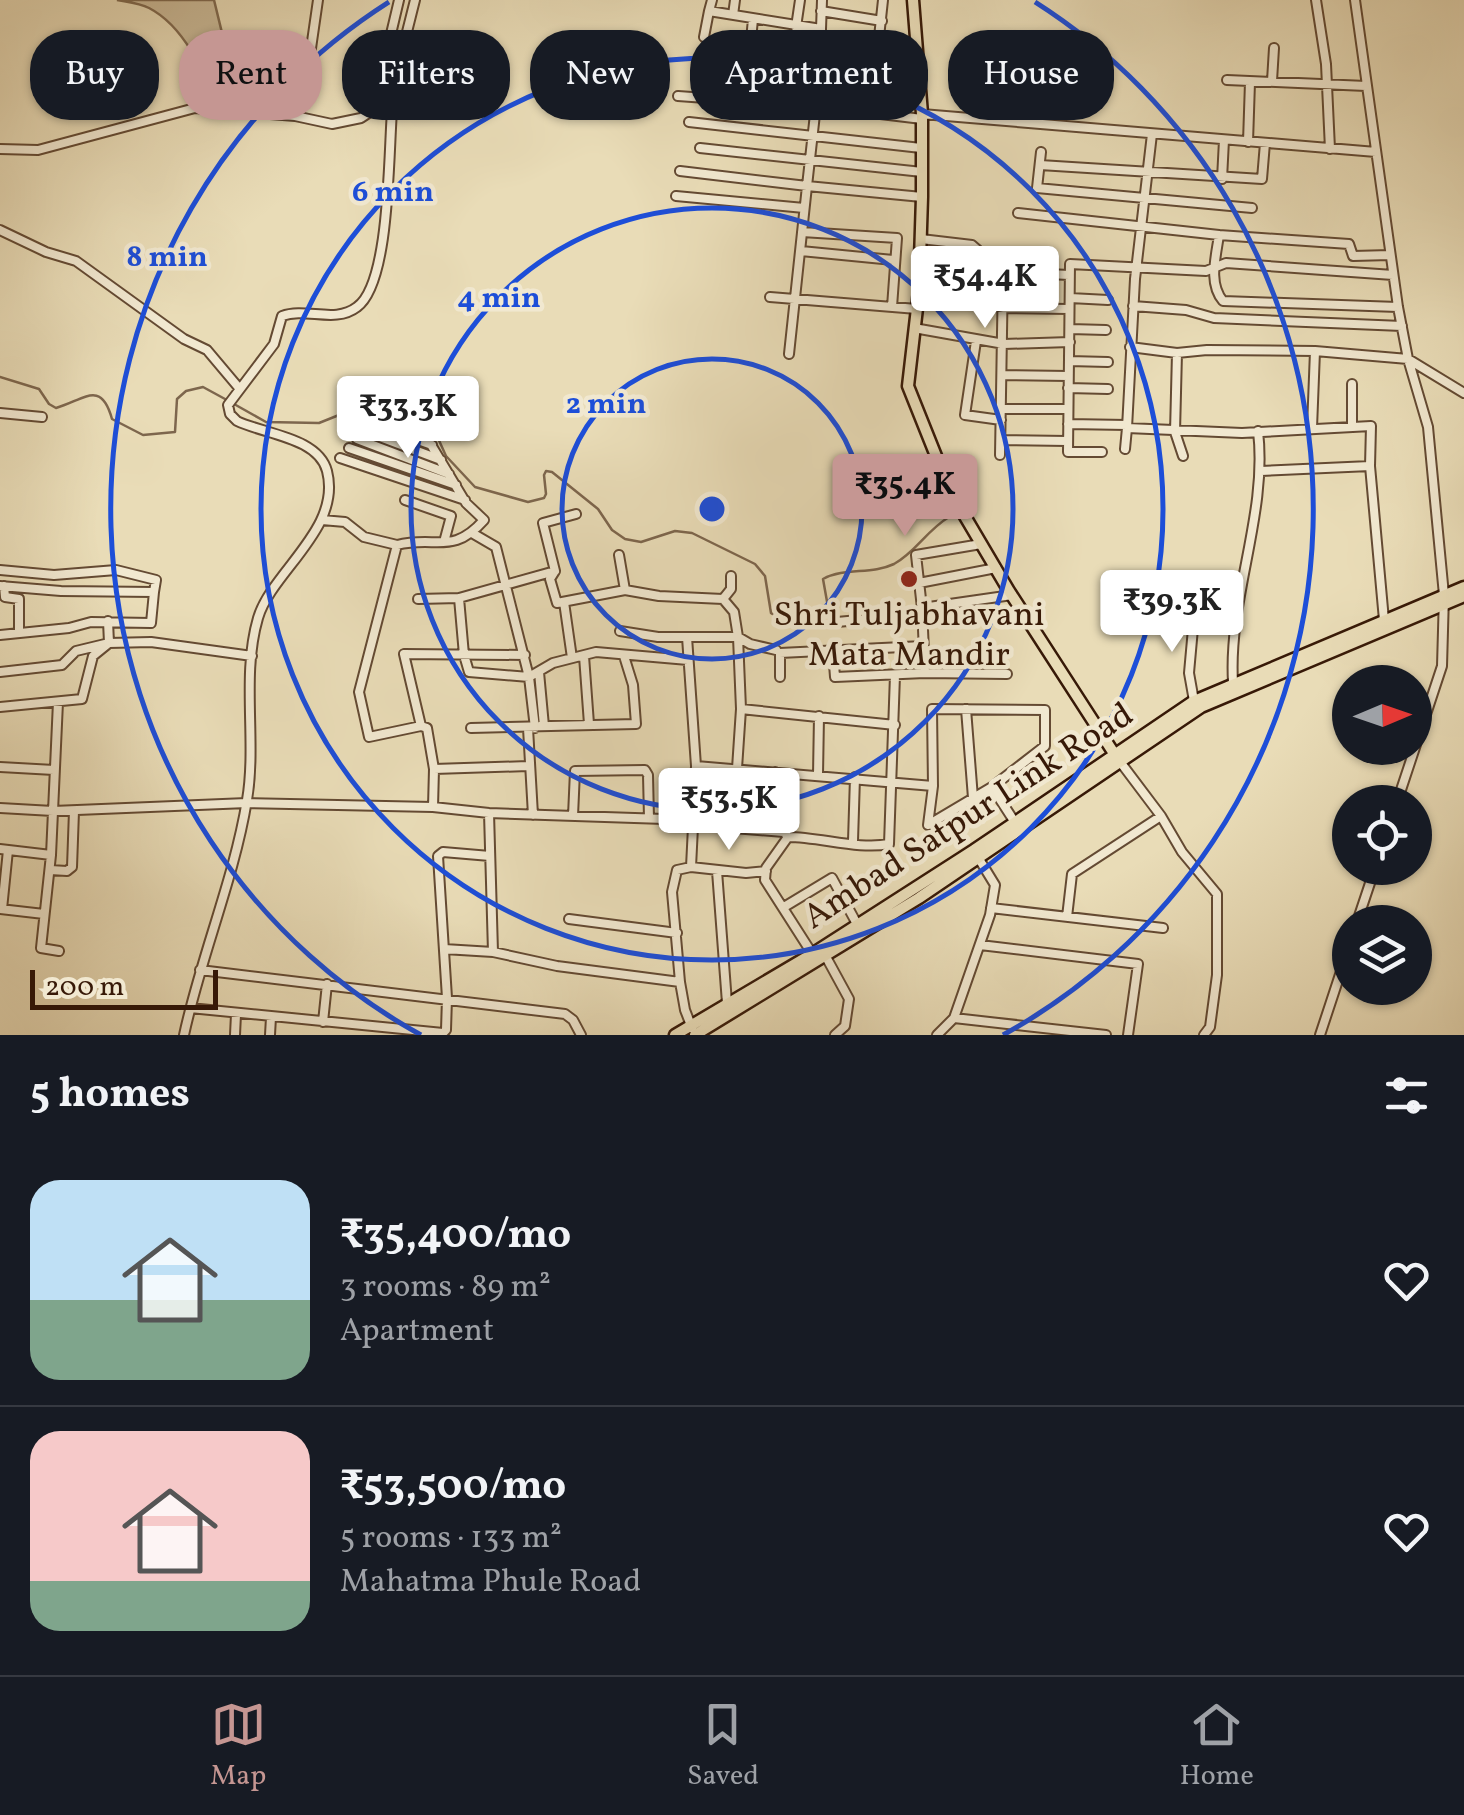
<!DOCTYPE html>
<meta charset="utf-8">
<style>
:root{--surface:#171b24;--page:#242831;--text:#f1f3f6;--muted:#9ea1a6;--line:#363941;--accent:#c59692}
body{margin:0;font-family:Vollkorn,serif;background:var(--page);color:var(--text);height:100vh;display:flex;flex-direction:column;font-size:38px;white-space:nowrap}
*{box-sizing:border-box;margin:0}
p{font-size:32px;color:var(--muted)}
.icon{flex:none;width:55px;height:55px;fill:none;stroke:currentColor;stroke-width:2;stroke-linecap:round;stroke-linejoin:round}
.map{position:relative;height:1035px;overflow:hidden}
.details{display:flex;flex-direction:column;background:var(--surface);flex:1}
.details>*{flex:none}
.guide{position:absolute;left:30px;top:30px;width:1405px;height:90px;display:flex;gap:20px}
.needle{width:65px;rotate:88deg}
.buttons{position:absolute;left:1332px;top:665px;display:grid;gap:20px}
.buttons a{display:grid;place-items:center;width:100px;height:100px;border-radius:50%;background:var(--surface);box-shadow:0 2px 8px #0004;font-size:50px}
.scale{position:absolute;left:30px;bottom:25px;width:188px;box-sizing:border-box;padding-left:10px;border:5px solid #371907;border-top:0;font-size:28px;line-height:35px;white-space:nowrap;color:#371907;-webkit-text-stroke:8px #f1e8d0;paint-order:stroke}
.price{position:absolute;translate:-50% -85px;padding:0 22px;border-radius:10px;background:#fff;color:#222;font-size:32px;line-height:65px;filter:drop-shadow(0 2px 5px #0008)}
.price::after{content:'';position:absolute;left:50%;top:60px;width:30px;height:22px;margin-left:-15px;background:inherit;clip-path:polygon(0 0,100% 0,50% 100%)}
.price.selected{background:var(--accent);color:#111}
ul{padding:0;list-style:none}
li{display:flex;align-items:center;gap:30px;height:250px;padding:0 30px}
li+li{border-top:2px solid var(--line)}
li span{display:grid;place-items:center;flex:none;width:280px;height:200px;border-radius:30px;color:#555}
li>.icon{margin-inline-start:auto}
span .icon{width:120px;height:120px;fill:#fffc;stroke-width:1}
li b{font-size:42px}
h2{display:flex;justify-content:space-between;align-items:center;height:120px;padding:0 30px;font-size:42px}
.tag{padding:0 35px;border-radius:40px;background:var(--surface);box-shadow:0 2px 8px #0004;font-size:35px;line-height:90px}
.tag.selected{background:var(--accent);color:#111}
.dock{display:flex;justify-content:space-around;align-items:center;height:140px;border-top:2px solid var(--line);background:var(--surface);font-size:28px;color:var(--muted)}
.dock a{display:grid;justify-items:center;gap:5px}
.dock .selected{color:var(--accent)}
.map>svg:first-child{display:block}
.green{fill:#cbbb99;stroke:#816a50;stroke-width:2.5}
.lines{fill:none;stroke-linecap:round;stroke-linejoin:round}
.stream{stroke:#7d664d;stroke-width:2.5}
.minor-casing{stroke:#644a33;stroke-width:12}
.major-casing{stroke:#371907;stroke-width:15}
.minor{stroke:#f1e8d0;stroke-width:8}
.major{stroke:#e9dcb7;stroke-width:10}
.ring{fill:none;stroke:#1d4ed8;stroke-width:5}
.poi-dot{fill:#8f2418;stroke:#f1e8d0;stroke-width:4}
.labels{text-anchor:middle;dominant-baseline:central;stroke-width:9;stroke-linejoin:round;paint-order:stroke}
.poi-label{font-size:35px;fill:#371907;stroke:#f1e8d0}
.street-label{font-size:35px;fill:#371907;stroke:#f1e8d0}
.centre{fill:#1d4ed8;stroke:#f1e8d0;stroke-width:5}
.ring-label{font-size:30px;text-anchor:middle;font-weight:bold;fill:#1d4ed8;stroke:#f1e8d0;stroke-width:9;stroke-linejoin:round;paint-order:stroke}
</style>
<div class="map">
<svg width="1464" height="1035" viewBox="0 0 1464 1035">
<rect width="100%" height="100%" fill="#e9dcb7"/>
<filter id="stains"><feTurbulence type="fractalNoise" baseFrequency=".002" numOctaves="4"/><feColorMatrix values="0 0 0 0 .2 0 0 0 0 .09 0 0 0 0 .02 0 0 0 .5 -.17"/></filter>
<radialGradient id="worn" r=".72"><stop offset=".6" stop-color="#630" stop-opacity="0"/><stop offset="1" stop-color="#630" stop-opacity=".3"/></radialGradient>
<!-- green -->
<path class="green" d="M117 0H214L224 41 255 106 229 109 218 106C204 72 184 26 149 8 139 3 127 2 117 0Z"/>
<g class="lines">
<!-- stream -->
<path class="stream" d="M0 377 39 389 49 404 56 408C84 400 101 379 112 419L143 435 175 432 177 399 186 391 203 387 225 399
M234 404 266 422 319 423 339 415 368 384 375 383 428 416 446 456 475 487 528 502 544 498 546 494 544 475 546 471 552 472 598 509 612 530 625 539 641 542 675 531 692 533 755 564 765 576 771 613C786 625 817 624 828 607L823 579C845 567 871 575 894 564 915 553 927 530 949 517"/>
<!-- minor casing -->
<g class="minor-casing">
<path id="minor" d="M712 0 709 11 821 29V60L807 186 922 197
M1316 0 1326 64 1330 149
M1355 0 1398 307 1408 359 1428 427 1444 595 1442 666 1397 802
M821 11 882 21
M733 15 735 0
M753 19 749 61 819 72
M796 27 800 0
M821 29 822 0
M704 37 709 11
M820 38 877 42
M821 60 876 65 883 0
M797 68 802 27
M1227 80 1366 86
M1272 81 1274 48
M678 96 814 106 922 119
M922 114 1376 152
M295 116 306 83 318 0
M689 122 921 148
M1248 142 1250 82
M700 148 922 172
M0 149 38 150 195 108 295 116 332 124 361 118 373 110 399 0
M1041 152 1037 188 1252 208
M1040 165 1262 179 1265 143
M680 171 807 186 789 354
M1222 179 1224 140
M676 196 804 208
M1018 213 1219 235 1349 244 1353 256 1390 255
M0 230 46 252 76 261 184 339 207 350 239 388
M802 232 897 238 892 307
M1219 235C1216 257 1208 283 1223 301L1398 307
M921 239 972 245 1003 272 1000 455
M801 251 893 260
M1003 272 1069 275
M919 291 1004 308 1069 309
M770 297 917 309
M1070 298 1108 300
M1133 306 1186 310 1214 318 1402 326
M914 328 1004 344 1070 342
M1070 329 1106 330
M976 341 965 415 1001 420
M1130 347 1177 353 1207 350 1315 351 1408 359 1464 393
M1177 353 1175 432 1183 456
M1069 361 1108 362
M1003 375 1068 376
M1352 384V427
M1068 388 1108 389
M1001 409H1068
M0 413 42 417
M370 423 432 445
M1068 424 1127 425
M1127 428 1135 279 1152 134
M1312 428 1315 351
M364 431 441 460
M364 431 377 415
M357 439 449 474
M1001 440 1067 441
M349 448 456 485
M1125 449 1127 428 1242 433 1371 426 1370 466 1384 620
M1102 452H1068L1070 264 1206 271 1226 263 1393 275
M340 458 465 500
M1261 471 1370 466
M405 500 451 516 444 542
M576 514 543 523 555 571 550 579 557 603 625 590 659 596 723 599 734 612 738 637 750 644 776 650
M322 520 345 522 364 537 397 545 359 692 369 737 421 726 427 728 434 769 433 807
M472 533 496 547 529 677 535 728
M397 545C436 535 452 556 484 520L466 503 427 438
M619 555 625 590
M0 570 54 575 116 570 156 580 154 592 61 591 0 586
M919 583 996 568
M4 586 5 597 19 599V633
M459 598 464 655 469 672 529 677 553 663 596 652 688 660
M418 599 459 598 555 571
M723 599 731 589V576
M564 602 572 658
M922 608 916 555 981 544
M108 621 109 643 151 642 252 656
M837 622 923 614
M620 631 658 637H738L741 709
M0 635 69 628 91 622 151 623 154 592
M687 637 696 766
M833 651 835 677 925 673 922 608 1012 595
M584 656 589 724
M0 672 62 665 76 651 105 644
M539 672 544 726
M925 673 1007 674
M780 677V653L923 646
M1233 682C1228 598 1268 514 1258 431
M1194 701 1189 673 1195 606
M58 702 51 855 41 948 59 951
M0 707 82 699 93 656 109 643
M966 709 973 798
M421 726 404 654 525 655
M471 728 636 724 633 685 624 656
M528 728 533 815
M1118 759 1161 816 1182 852 1217 894V975L1210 1027 1204 1035
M0 767 54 770
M434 769 528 766
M818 775 819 716
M992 787 1045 746V710L932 709 933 786 928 825 992 787 1016 824
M0 808 53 811 247 803 433 807 489 813 694 820
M489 813 493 952
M573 816 575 771 645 770 648 775 649 818
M773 831 775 772
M788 837 784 832 733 828 741 709 895 725
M853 841 855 777
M0 849 51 855
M691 867 746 873 766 871
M50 870 67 871 72 867 74 811
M717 871 727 1003
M784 907 832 878 857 924
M991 908 1163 928
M0 909 44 914
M2 909 8 850
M1067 917 1072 874 1161 816
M569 919 677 933
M1357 922 1375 868
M980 945 1138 964 1128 1035
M444 949 493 952 557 966 680 982
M813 955 765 880 766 868 788 837C820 837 859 850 889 844L895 675
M825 955 849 999 845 1026 835 1035
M200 970 565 1014 573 1020 581 1035
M190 1008 443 1033 446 1030 447 998 438 856 443 852 490 856
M954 1018 1106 1035
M323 1022 327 984
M692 1028 685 1010 680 982 672 892 677 870 691 867 696 766 933 786
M184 1035C201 956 234 879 247 800 257 741 241 676 258 618 272 571 342 529 327 471 318 437 263 434 237 421L230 414 228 405 274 344 282 316C306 307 335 324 357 307 392 282 388 142 393 98 398 65 407 32 415 0
M235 1035 236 1014
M270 1035 271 1017
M937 1035 954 1018 990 915 995 885 976 854
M1320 1035 1350 944"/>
</g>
<!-- major casing -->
<g class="major-casing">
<path id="major" d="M913 0 922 114V197L919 291 908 386 950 491 1009 591 1115 755
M675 1035 812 954 974 850 1194 701 1464 587
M695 1035 919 898 1201 707 1464 596"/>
</g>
<!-- minor -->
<use href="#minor" class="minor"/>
<!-- major -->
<use href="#major" class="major"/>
</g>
<!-- distance rings -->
<g class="ring">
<circle cx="712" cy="509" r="150"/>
<circle cx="712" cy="509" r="301"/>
<circle cx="712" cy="509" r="451"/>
<path d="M421 1035A601 601 0 0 1 389 2M1035 2A601 601 0 0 1 1003 1035"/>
</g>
<!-- markers -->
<circle class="poi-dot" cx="909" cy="579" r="10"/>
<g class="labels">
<!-- poi labels -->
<g class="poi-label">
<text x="909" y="616">Shri Tuljabhavani<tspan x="909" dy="40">Mata Mandir</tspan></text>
</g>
<!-- street labels -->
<g class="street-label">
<text transform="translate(969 817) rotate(-33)">Ambad Satpur Link Road</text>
</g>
</g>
<circle cx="712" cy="509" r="15" class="centre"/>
<g class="ring-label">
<text x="393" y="201">6 min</text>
<text x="167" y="266">8 min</text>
<text x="499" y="307">4 min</text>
<text x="606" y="413">2 min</text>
</g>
<rect width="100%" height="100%" filter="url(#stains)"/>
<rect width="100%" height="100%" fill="url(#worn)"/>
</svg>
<div class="buttons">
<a><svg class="needle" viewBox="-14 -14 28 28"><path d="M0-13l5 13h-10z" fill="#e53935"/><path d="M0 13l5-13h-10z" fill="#9ea1a6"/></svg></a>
<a><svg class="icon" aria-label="locate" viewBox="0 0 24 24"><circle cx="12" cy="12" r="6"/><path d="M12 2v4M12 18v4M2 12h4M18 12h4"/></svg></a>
<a><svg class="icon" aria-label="layers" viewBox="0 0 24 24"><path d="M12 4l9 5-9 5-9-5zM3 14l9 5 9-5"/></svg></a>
</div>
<div class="scale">200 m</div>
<b class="price" style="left:985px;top:331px">₹54.4K</b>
<b class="price" style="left:408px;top:461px">₹33.3K</b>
<b class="price selected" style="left:905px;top:539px">₹35.4K</b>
<b class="price" style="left:1172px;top:655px">₹39.3K</b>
<b class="price" style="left:729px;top:853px">₹53.5K</b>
<div class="guide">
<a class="tag">Buy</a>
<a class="tag selected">Rent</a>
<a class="tag">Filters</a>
<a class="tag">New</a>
<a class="tag">Apartment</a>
<a class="tag">House</a>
</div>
</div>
<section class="details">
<h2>5 homes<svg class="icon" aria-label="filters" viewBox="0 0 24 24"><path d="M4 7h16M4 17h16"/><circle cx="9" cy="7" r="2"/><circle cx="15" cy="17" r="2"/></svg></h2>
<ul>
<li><span style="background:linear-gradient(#bfe0f5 60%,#7fa58c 0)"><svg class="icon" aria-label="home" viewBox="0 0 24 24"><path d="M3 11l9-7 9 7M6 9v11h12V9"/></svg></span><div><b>₹35,400/mo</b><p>3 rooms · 89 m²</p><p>Apartment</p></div><svg class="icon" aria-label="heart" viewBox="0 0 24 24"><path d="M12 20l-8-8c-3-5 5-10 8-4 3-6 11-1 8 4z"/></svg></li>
<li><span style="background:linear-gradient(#f6c9c9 75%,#7fa58c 0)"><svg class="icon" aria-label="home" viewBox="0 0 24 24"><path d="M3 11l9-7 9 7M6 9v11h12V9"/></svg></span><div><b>₹53,500/mo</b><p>5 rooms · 133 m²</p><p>Mahatma Phule Road</p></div><svg class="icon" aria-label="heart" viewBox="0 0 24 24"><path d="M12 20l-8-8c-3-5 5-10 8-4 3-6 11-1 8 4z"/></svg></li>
</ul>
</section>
<nav class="dock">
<a class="selected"><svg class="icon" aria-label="map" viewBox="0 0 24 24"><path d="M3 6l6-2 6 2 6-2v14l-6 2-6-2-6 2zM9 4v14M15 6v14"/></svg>Map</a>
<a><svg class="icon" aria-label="saved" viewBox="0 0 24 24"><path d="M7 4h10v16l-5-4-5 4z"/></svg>Saved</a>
<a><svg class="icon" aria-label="home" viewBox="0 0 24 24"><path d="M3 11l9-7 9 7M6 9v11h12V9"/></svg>Home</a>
</nav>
